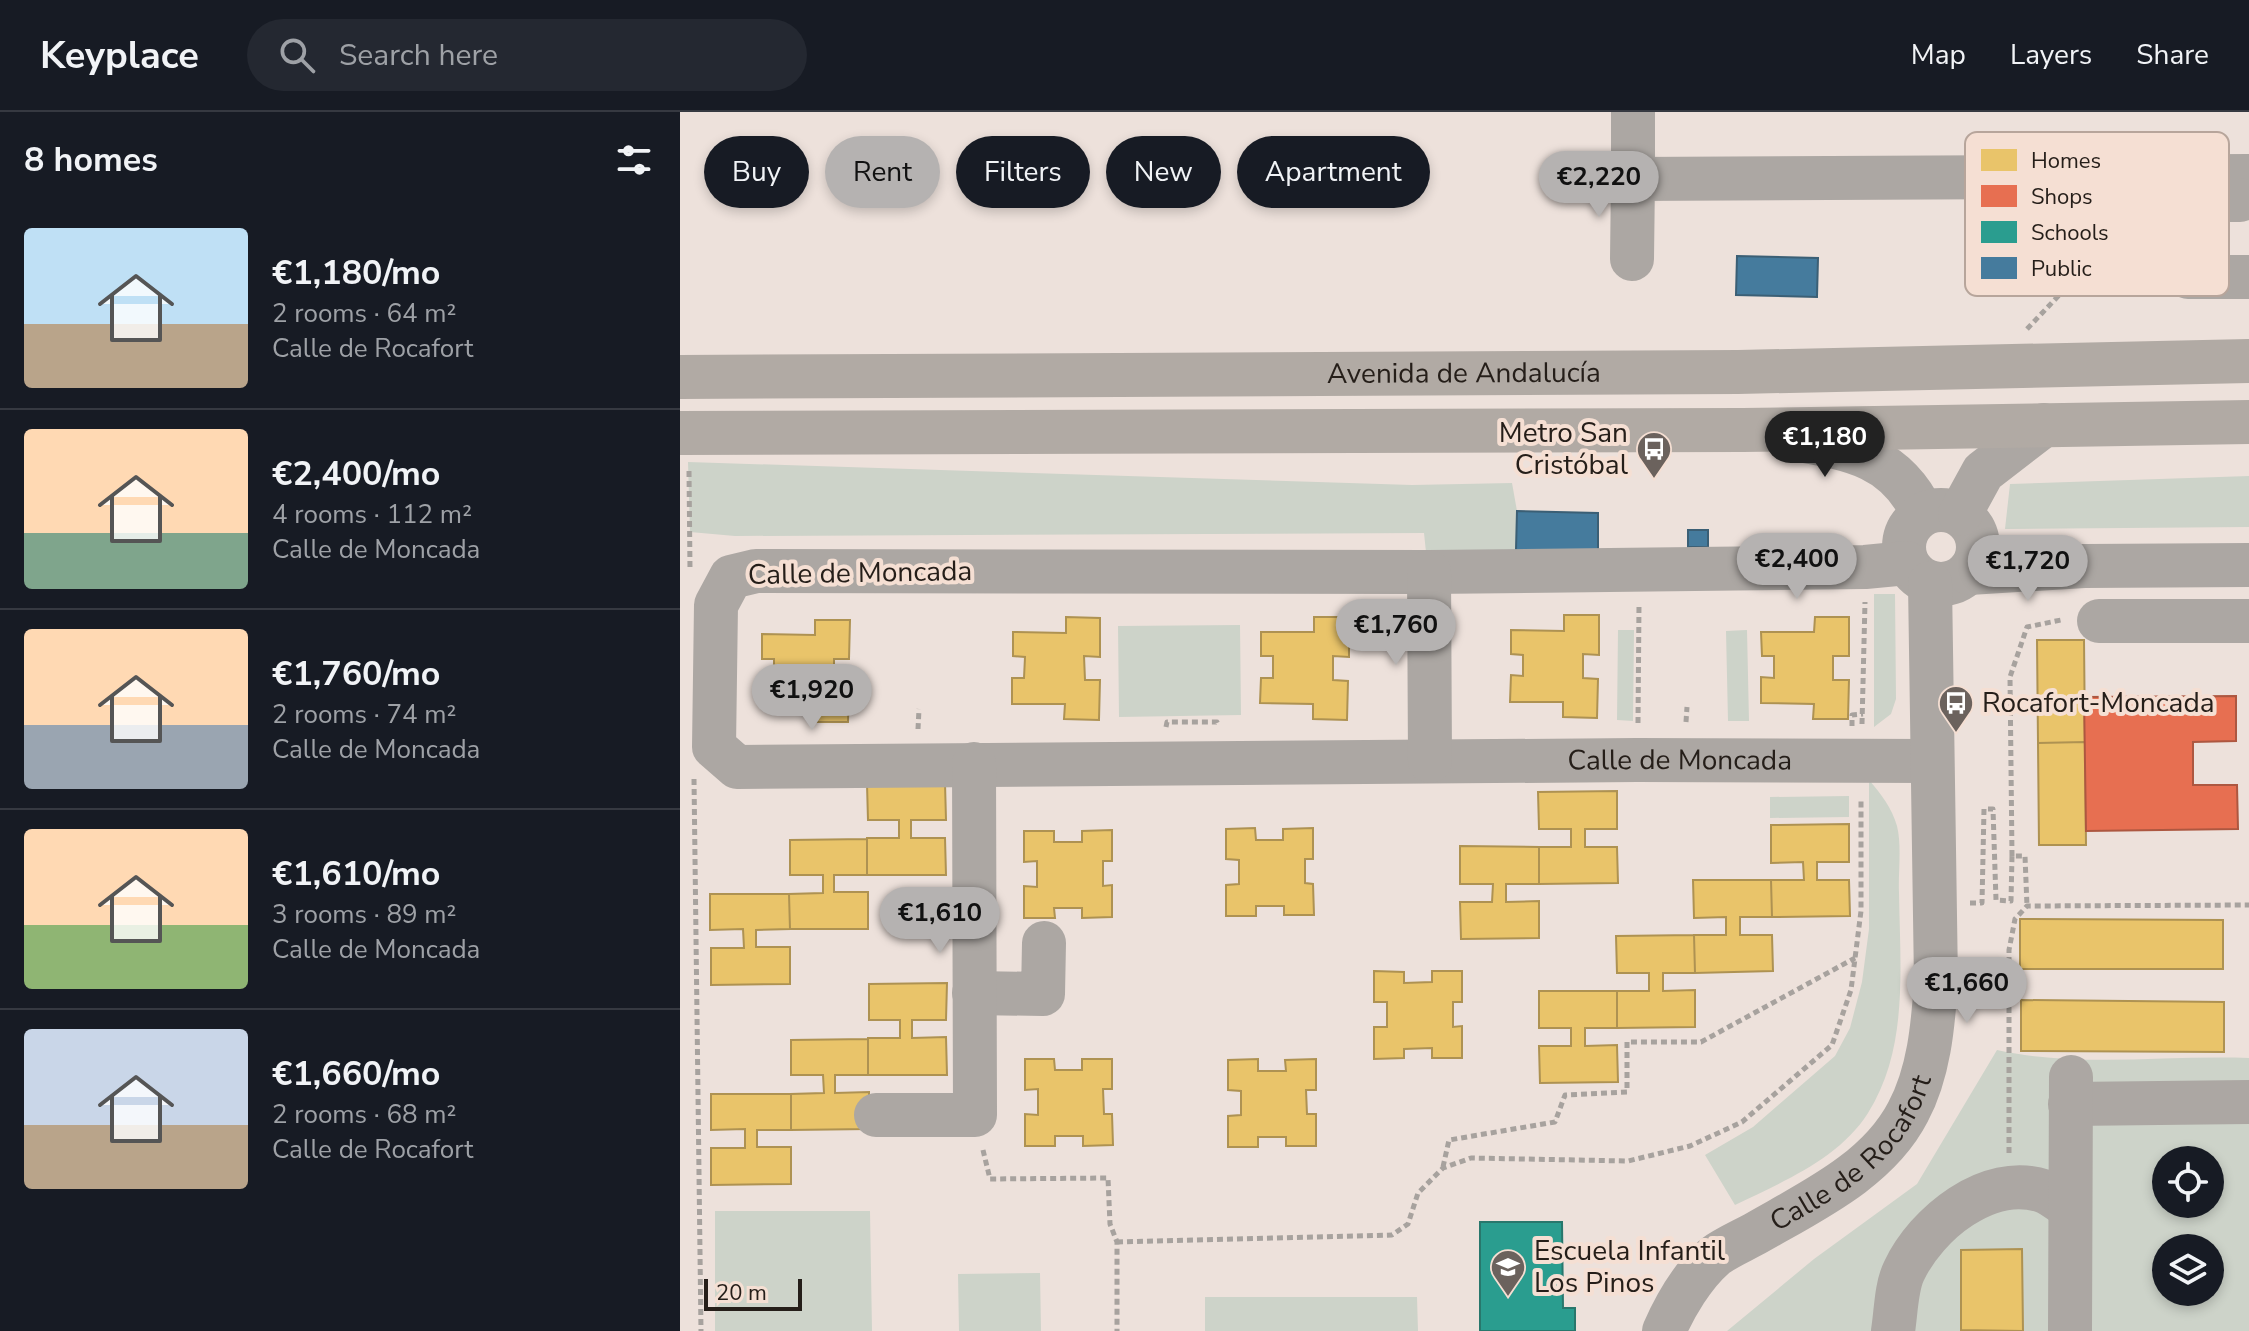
<!DOCTYPE html>
<meta charset="utf-8">
<style>
:root{--surface:#171b24;--page:#242831;--text:#f1f3f6;--muted:#9ea1a6;--line:#363941;--accent:#b5b2b1}
body{margin:0;font-family:"Nunito Sans",sans-serif;background:var(--page);color:var(--text);height:100vh;display:flex;flex-direction:column;font-size:30px;white-space:nowrap}
*{box-sizing:border-box;margin:0}
p{font-size:26px;color:var(--muted)}
.icon{flex:none;width:44px;height:44px;fill:none;stroke:currentColor;stroke-width:2;stroke-linecap:round;stroke-linejoin:round}
.map{position:relative;flex:1;overflow:hidden}
.side{display:flex;flex-direction:column;background:var(--surface);width:680px}
.side>*{flex:none}
.hud{position:absolute;left:24px;top:24px;width:760px;height:72px;display:flex;gap:16px}
.controls{position:absolute;left:1472px;top:1034px;display:grid;gap:16px}
.controls a{display:grid;place-items:center;width:72px;height:72px;border-radius:50%;background:var(--surface);box-shadow:0 4px 12px #0003;font-size:40px}
.scale{position:absolute;left:24px;bottom:20px;width:98px;box-sizing:border-box;padding-left:8px;border:4px solid #251e19;border-top:0;font-size:22px;line-height:28px;white-space:nowrap;color:#251e19;-webkit-text-stroke:6px #f5dfd3;paint-order:stroke}
.price{position:absolute;translate:-50% -68px;padding:0 18px;border-radius:28px;background:var(--accent);color:#111;font-size:26px;line-height:52px;filter:drop-shadow(0 2px 4px #0008)}
.price::after{content:'';position:absolute;left:50%;top:48px;width:24px;height:18px;margin-left:-12px;background:inherit;clip-path:polygon(0 0,100% 0,50% 100%)}
.price.current{background:#222;color:#fff}
ul{padding:0;list-style:none}
li{display:flex;align-items:center;gap:24px;height:200px;padding:0 24px}
li+li{border-top:2px solid var(--line)}
li span{display:grid;place-items:center;flex:none;width:224px;height:160px;border-radius:8px;color:#555}
li>.icon{margin-inline-start:auto}
span .icon{width:96px;height:96px;fill:#fffc;stroke-width:1}
li b{font-size:34px}
h2{display:flex;justify-content:space-between;align-items:center;height:96px;padding:0 24px;font-size:34px}
.chip{padding:0 28px;border-radius:36px;background:var(--surface);box-shadow:0 4px 12px #0003;font-size:28px;line-height:72px}
.chip.current{background:var(--accent);color:#111}
header{display:flex;align-items:center;gap:48px;box-sizing:border-box;height:112px;padding:0 40px;background:var(--surface);border-bottom:2px solid var(--line)}
header strong{font-size:38px}
nav{display:flex;gap:44px;margin-inline-start:auto;font-size:28px}
.search{width:560px;height:72px;background:var(--page);display:flex;align-items:center;gap:20px;box-sizing:border-box;padding:0 28px;border-radius:44px;color:var(--muted);font-size:30px}
main{display:flex;flex:1;min-height:0}
.map>svg:first-child{display:block}
.green{fill:#cdd3c9;fill-rule:evenodd}
.homes{fill:#e9c46a;stroke:#ae9252;stroke-width:2}
.shops{fill:#e76f51;stroke:#ad5740;stroke-width:2}
.schools{fill:#2a9d8f;stroke:#28776c;stroke-width:2}
.public{fill:#457b9d;stroke:#3b5f75;stroke-width:2}
.lines{fill:none;stroke-linecap:round;stroke-linejoin:round}
.path{stroke:#a7a29e;stroke-width:5;stroke-dasharray:6 4;stroke-linecap:butt}
.minor{stroke:#aca7a3;stroke-width:44}
.major{stroke:#b1aaa4;stroke-width:44}
.labels{text-anchor:middle;dominant-baseline:central;stroke-width:8;stroke-linejoin:round;paint-order:stroke}
.street-label{font-size:28px;fill:#251e19;stroke:#f5dfd3}
.poi-label{font-size:28px;fill:#251e19;stroke:#f5dfd3;text-anchor:start}
.key{fill:#f5dfd3;stroke:#b7a59b;stroke-width:2}
.key-label{font-size:22px;fill:#251e19}
</style>
<header>
<strong>Keyplace</strong>
<div class="search"><svg class="icon" aria-label="search" viewBox="0 0 24 24"><circle cx="10" cy="10" r="6"/><path d="M15 15l6 6"/></svg>Search here</div>
<nav><a>Map</a><a>Layers</a><a>Share</a></nav>
</header>
<main>
<section class="side">
<h2>8 homes<svg class="icon" aria-label="filters" viewBox="0 0 24 24"><path d="M4 7h16M4 17h16"/><circle cx="9" cy="7" r="2"/><circle cx="15" cy="17" r="2"/></svg></h2>
<ul>
<li><span style="background:linear-gradient(#bfe0f5 60%,#b9a48a 0)"><svg class="icon" aria-label="home" viewBox="0 0 24 24"><path d="M3 11l9-7 9 7M6 9v11h12V9"/></svg></span><div><b>€1,180/mo</b><p>2 rooms · 64 m²</p><p>Calle de Rocafort</p></div></li>
<li><span style="background:linear-gradient(#ffd9b3 65%,#7fa58c 0)"><svg class="icon" aria-label="home" viewBox="0 0 24 24"><path d="M3 11l9-7 9 7M6 9v11h12V9"/></svg></span><div><b>€2,400/mo</b><p>4 rooms · 112 m²</p><p>Calle de Moncada</p></div></li>
<li><span style="background:linear-gradient(#ffd9b3 60%,#9aa5b1 0)"><svg class="icon" aria-label="home" viewBox="0 0 24 24"><path d="M3 11l9-7 9 7M6 9v11h12V9"/></svg></span><div><b>€1,760/mo</b><p>2 rooms · 74 m²</p><p>Calle de Moncada</p></div></li>
<li><span style="background:linear-gradient(#ffd9b3 60%,#8fb573 0)"><svg class="icon" aria-label="home" viewBox="0 0 24 24"><path d="M3 11l9-7 9 7M6 9v11h12V9"/></svg></span><div><b>€1,610/mo</b><p>3 rooms · 89 m²</p><p>Calle de Moncada</p></div></li>
<li><span style="background:linear-gradient(#c9d6e8 60%,#b9a48a 0)"><svg class="icon" aria-label="home" viewBox="0 0 24 24"><path d="M3 11l9-7 9 7M6 9v11h12V9"/></svg></span><div><b>€1,660/mo</b><p>2 rooms · 68 m²</p><p>Calle de Rocafort</p></div></li>
</ul>
</section>
<div class="map">
<svg width="1569" height="1219" viewBox="0 0 1569 1219">
<rect width="100%" height="100%" fill="#ede1db"/>
<!-- green -->
<path class="green" d="M8 350 732 373 832 371 837 399 836 438 746 440 744 421 55 424 10 420Z
M1569 364V415L1325 417 1330 372Z
M1194 482H1215L1216 587 1211 602 1194 615Z
M560 513 561 603 439 605 438 514Z
M938 518H954L953 609 937 608Z
M1067 518 1069 609H1048L1046 519Z
M1189 668C1201 682 1212 696 1217 714 1222 734 1218 761 1219 781 1220 855 1229 936 1188 1001 1159 1047 1102 1070 1055 1093L1025 1043 1073 1015 1155 944 1170 916 1182 870 1189 817Z
M1169 684V705L1090 706V685Z
M1317 938C1399 956 1485 943 1569 946V1219H1047L1134 1147 1237 1072ZM1486 1048H1530V1092H1486ZM1486 1136H1530V1180H1486Z
M35 1099H190L192 1219H35Z
M360 1161 361 1219H279L278 1162Z
M525 1185H737L738 1219H525Z"/>
<!-- homes -->
<path class="homes" d="M884 503H919V543L903 542V566L918 567 917 606 883 605V590H830L831 563 843 564V543L831 542V518L884 519Z
M386 505 420 506V545L404 544 405 568H420L419 608 384 607 385 592H332V566H344L345 545 333 544V520L386 521Z
M634 505H669V545L653 544V568L668 569 667 608 633 607V592L580 591 581 566H593V544H581V520H634Z
M1135 505H1169V544H1153V568H1169L1168 607H1133L1134 592 1081 591V565L1094 566V544H1082L1081 520H1134Z
M135 508H170L169 547H154V571H169L168 610H134V595L81 594 82 568H94V547H82V522L135 523Z
M1357 528H1404L1405 630 1358 631Z
M1405 630 1406 733H1359L1358 631Z
M265 671 266 708H231V726H265L266 763H187V726H219V708H188L187 672Z
M937 679V717H905V735H937L938 771 859 772V735H891V717H859L858 680Z
M1169 712V750H1137V768H1169L1170 804 1092 805 1091 768H1124L1123 750 1091 751V713Z
M575 716 576 728H603V717L633 716V747H625V771L633 772 634 803H604V794H576V804H546V773L559 772V748L546 747V717Z
M432 718V749H423V774L432 773V805L402 806V796H374L375 806H344V774L357 775V749L344 750V719H374V730H402V719Z
M187 727V763H154V780H188V817H110L109 782 143 781V763H110V728Z
M780 734 859 735V772H826V790L859 789V826L781 827 780 790H812L813 772H780Z
M1013 768H1091L1092 805H1060V823H1092L1093 859 1015 861 1014 823H1046V805L1014 806Z
M30 782H109L110 817 76 818V835H110V872L31 873V836H64L63 817 30 818Z
M1340 807 1543 808V857H1340Z
M1014 823 1015 861H983V879L1015 878V915L937 916V879H969V861H937L936 824Z
M694 859 724 860V871L752 870V859H782V890H773V915L782 914V946H752V936L724 937V946L694 947V915H707V890H694Z
M267 871 266 908H232V926L266 925 267 963H188V926H220V908H189V872Z
M859 879H937V916H905V934L937 933 938 970 860 971 859 934H891V916H859Z
M1341 888 1544 890V940L1341 939Z
M188 927V963H155V981L189 980V1017L111 1018V982L144 981 143 963H111V928Z
M345 947H374L375 958H402V947H432V977H423L424 1002H432L433 1033 403 1034V1024H375V1034H345V1002L358 1003V977L345 978Z
M578 947V959H606L605 948 636 947V978H626L627 1002H636V1034H606V1025H578V1035H548V1004L561 1003V979L548 978V948Z
M31 982H111V1018H77V1035H111V1072L31 1073V1036H65V1017L31 1018Z
M1342 1137 1343 1219 1281 1218V1138Z"/>
<!-- shops -->
<path class="shops" d="M1556 584V629L1513 630V673H1557L1558 717 1406 719 1404 585Z"/>
<!-- schools -->
<path class="schools" d="M800 1110H882L883 1196H895V1219H800Z"/>
<!-- public -->
<path class="public" d="M1057 144 1138 146 1137 185 1056 183Z
M837 399 918 401V440L836 438Z
M1008 418H1028V435H1008Z"/>
<g class="lines">
<!-- path -->
<path class="path" d="M1347 217 1383 179
M9 359 10 457
M1006 610 1007 595
M958 611 959 493
M1182 612 1185 490
M1172 614V603L1183 602
M486 615 487 610H537L539 614
M238 617 239 597
M14 667 21 1219
M1332 744 1330 565 1347 515 1381 508
M1290 791H1302L1304 697H1313L1316 788 1331 789 1332 744H1345L1347 794
M303 1038 310 1067 428 1066 430 1112 437 1130V1219
M1329 1041V838L1335 807 1347 794 1569 793
M763 1055 769 1028 875 1010 885 983 947 980V930H1021L1175 846
M437 1130 712 1123 728 1112 738 1081 763 1056 791 1046 948 1049 1010 1034 1062 1010 1152 933 1171 878 1181 799V686"/>
<!-- minor -->
<g class="minor">
<path d="M953 0V67L1569 64"/>
<path d="M1560 88H1508V165H1569"/>
<path d="M952 147 953 67"/>
<path d="M1113 327C1171 337 1216 344 1243 402"/>
<circle cx="1261" cy="435" r="37"/>
<path d="M1280 402 1303 360 1364 313"/>
<path id="s1" d="M1227 451 1185 455 749 460 76 459 51 465 36 493 34 635 57 655 957 648 1250 649"/>
<path d="M749 460 750 649"/>
<path d="M1289 461 1404 454 1569 453"/>
<path d="M1419 509H1569"/>
<path d="M294 881 363 882 364 831"/>
<path d="M1390 992 1569 990"/>
<path d="M196 1003H295L294 652"/>
<path id="s2" d="M984 1219C995 1194 1013 1163 1035 1144 1047 1135 1064 1128 1078 1120 1132 1089 1198 1058 1228 1000 1249 961 1253 914 1256 870L1250 471"/>
<path d="M1213 1219C1216 1201 1216 1175 1224 1159 1246 1112 1308 1061 1363 1079 1372 1082 1382 1091 1389 1095"/>
<path d="M1390 1219 1391 965"/>
</g>
<!-- major -->
<g class="major">
<path id="s3" d="M0 265 1058 260 1569 249"/>
<path d="M0 321 1063 318 1569 310"/>
</g>
</g>
<!-- icons -->
<defs>
<g id="bus-pin" transform="scale(1.8)"><path d="M0 17L-7.5 6A9.5 9.5 0 1 1 7.5 6Z" fill="#6b625d" stroke="#f5dfd3"/><path d="M-5-6H5V4H4V6H2V4H-2V6H-4V4H-5ZM-3.5-4V0h7V-4ZM-3.5 1.2v1.5H-2V1.2ZM2 1.2v1.5H3.5V1.2Z" fill="#fff"/></g>
<g id="school-pin" transform="scale(1.8)"><path d="M0 17L-7.5 6A9.5 9.5 0 1 1 7.5 6Z" fill="#6b625d" stroke="#f5dfd3"/><path d="M0-5L7-2L0 1L-7-2ZM-4 1L0 2.5L4 1V4Q0 6-4 4Z" fill="#fff"/></g>
</defs>
<g fill-rule="evenodd">
<use href="#bus-pin" x="974" y="337"/>
<use href="#bus-pin" x="1276" y="591"/>
<use href="#school-pin" x="828" y="1155"/>
</g>
<g class="labels">
<!-- street labels -->
<g class="street-label">
<text stroke="none"><textPath href="#s3" startOffset="784">Avenida de Andalucía</textPath></text>
<text transform="translate(180 461) rotate(-1)">Calle de Moncada</text>
<text stroke="none"><textPath href="#s1" startOffset="2324">Calle de Moncada</textPath></text>
<text stroke="none"><textPath href="#s2" startOffset="266">Calle de Rocafort</textPath></text>
</g>
<!-- poi labels -->
<g class="poi-label">
<text x="948" y="321" text-anchor="end">Metro San<tspan x="948" dy="32">Cristóbal</tspan></text>
<text x="1302" y="591">Rocafort-Moncada</text>
<text x="854" y="1139">Escuela Infantil<tspan x="854" dy="32">Los Pinos</tspan></text>
</g>
</g>
<!-- legend -->
<rect x="1285" y="20" width="264" height="164" rx="12" class="key"/>
<rect x="1301" y="37" width="36" height="22" fill="#e9c46a"/>
<rect x="1301" y="73" width="36" height="22" fill="#e76f51"/>
<rect x="1301" y="109" width="36" height="22" fill="#2a9d8f"/>
<rect x="1301" y="145" width="36" height="22" fill="#457b9d"/>
<g class="key-label">
<text x="1351" y="56">Homes</text>
<text x="1351" y="92">Shops</text>
<text x="1351" y="128">Schools</text>
<text x="1351" y="164">Public</text>
</g>
</svg>
<div class="controls">
<a><svg class="icon" aria-label="locate" viewBox="0 0 24 24"><circle cx="12" cy="12" r="6"/><path d="M12 2v4M12 18v4M2 12h4M18 12h4"/></svg></a>
<a><svg class="icon" aria-label="layers" viewBox="0 0 24 24"><path d="M12 4l9 5-9 5-9-5zM3 14l9 5 9-5"/></svg></a>
</div>
<div class="scale">20 m</div>
<b class="price" style="left:919px;top:107px">€2,220</b>
<b class="price current" style="left:1145px;top:367px">€1,180</b>
<b class="price" style="left:1117px;top:489px">€2,400</b>
<b class="price" style="left:1348px;top:491px">€1,720</b>
<b class="price" style="left:716px;top:555px">€1,760</b>
<b class="price" style="left:132px;top:620px">€1,920</b>
<b class="price" style="left:260px;top:843px">€1,610</b>
<b class="price" style="left:1287px;top:913px">€1,660</b>
<div class="hud">
<a class="chip">Buy</a>
<a class="chip current">Rent</a>
<a class="chip">Filters</a>
<a class="chip">New</a>
<a class="chip">Apartment</a>
</div>
</div>
</main>
